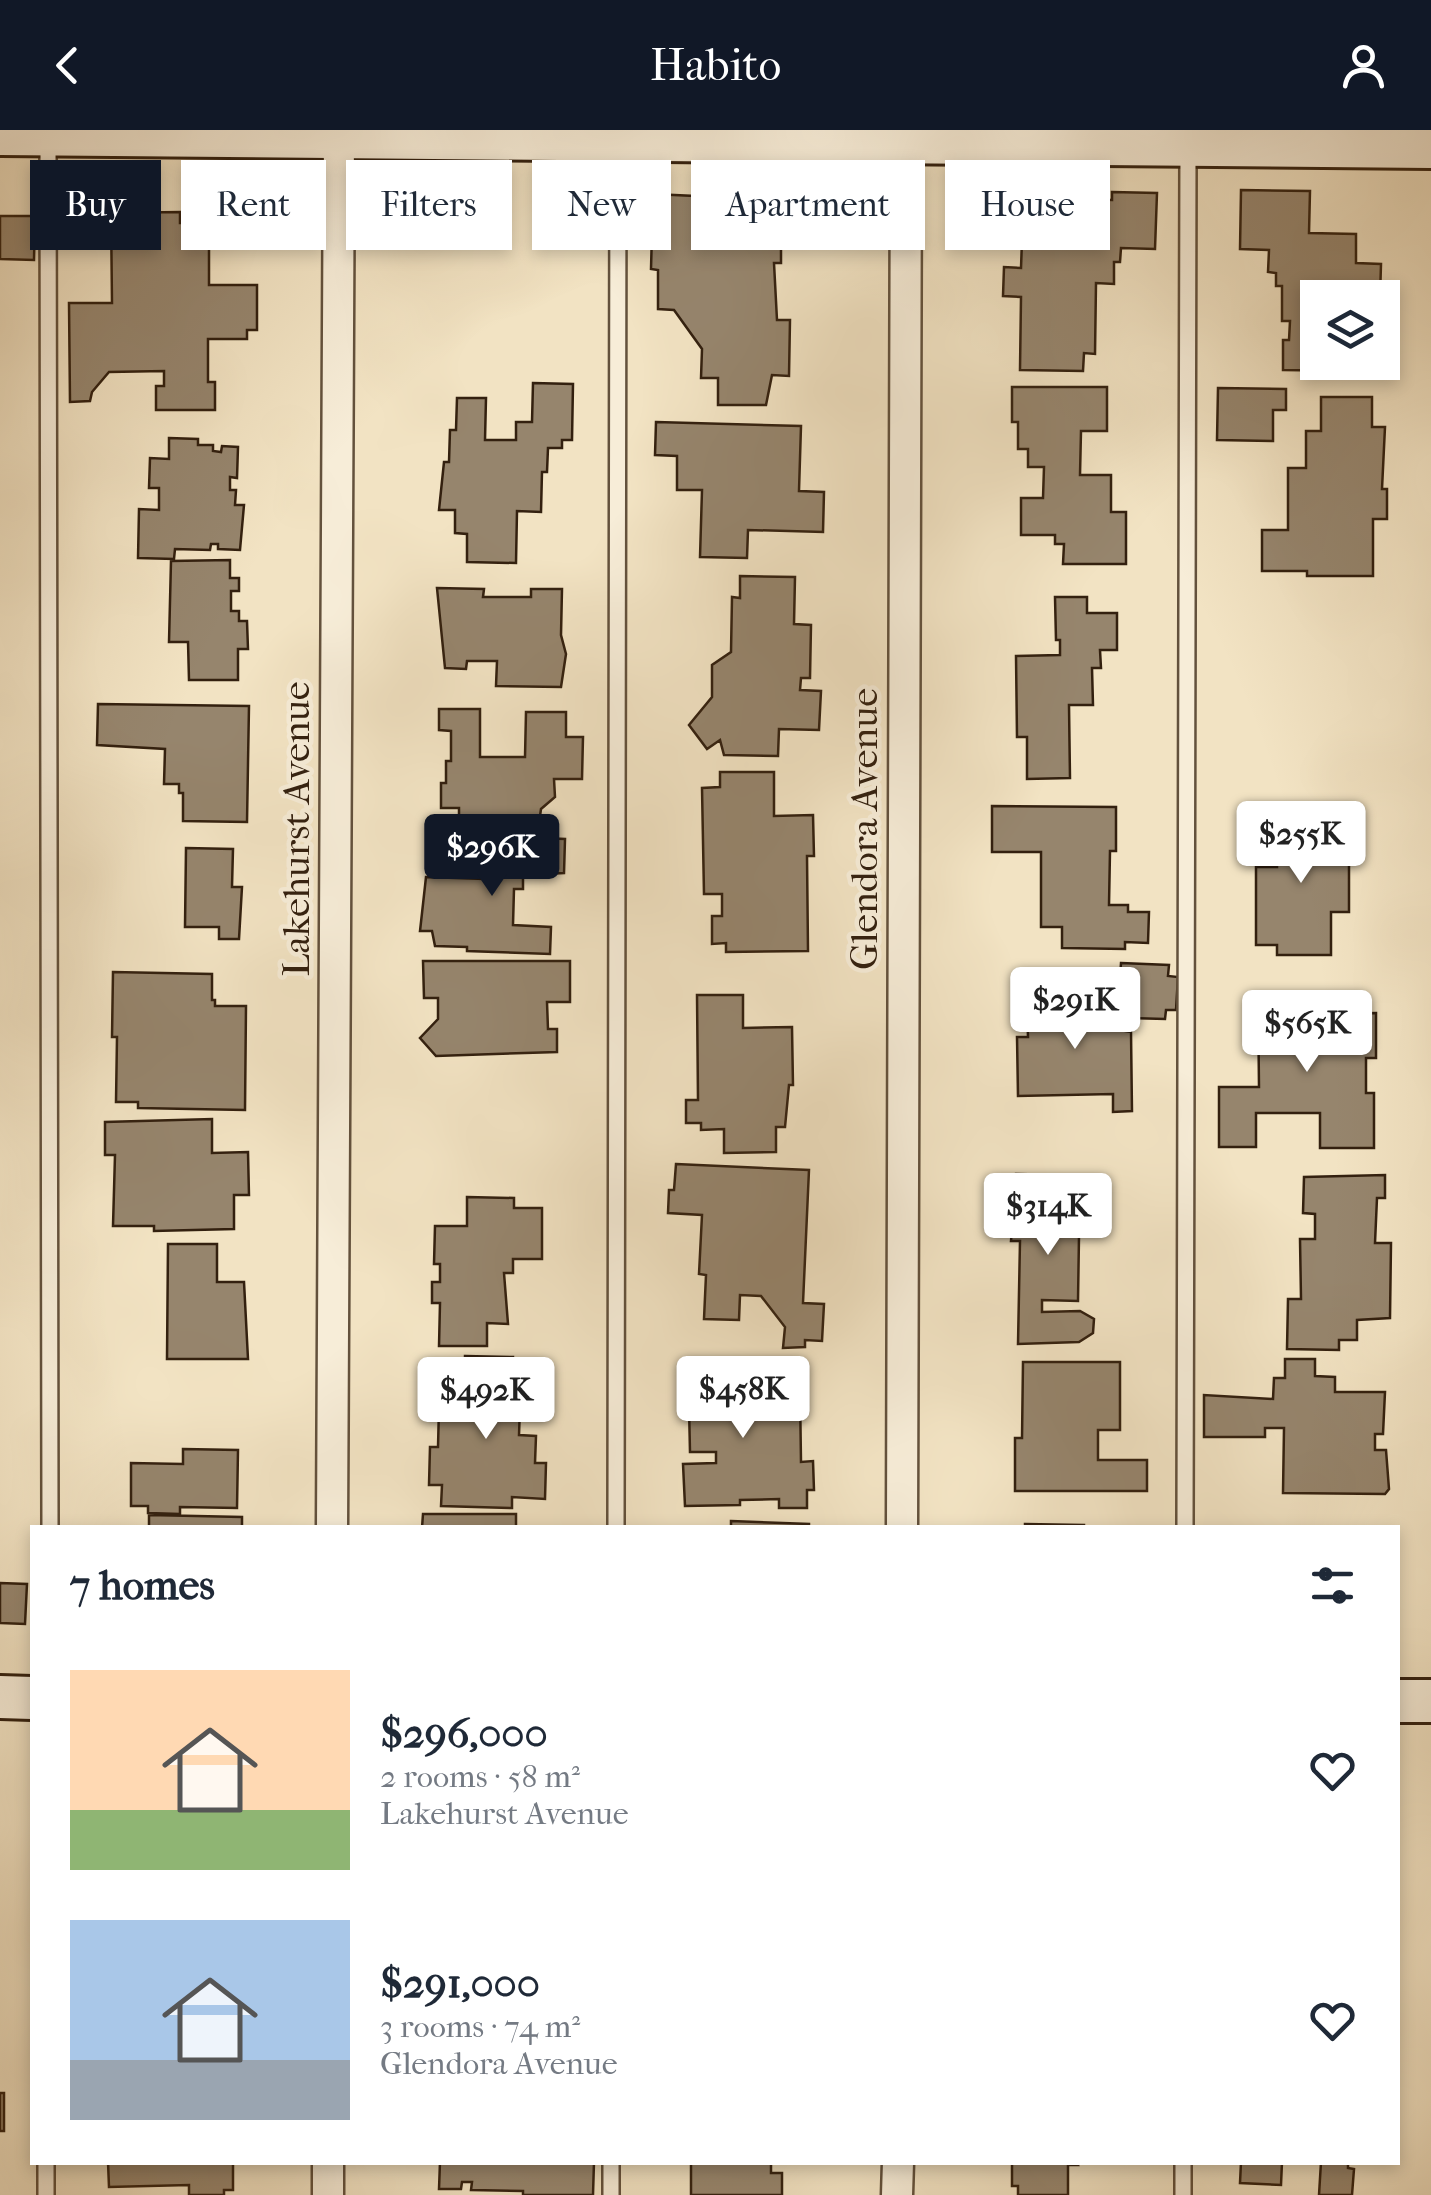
<!DOCTYPE html>
<meta charset="utf-8">
<style>
:root{--surface:#fff;--page:#f2f2f3;--text:#1f2937;--muted:#747a83;--accent:#111827}
body{margin:0;font-family:"IM FELL French Canon",serif;background:var(--page);color:var(--text);height:100vh;display:flex;flex-direction:column;font-size:38px;white-space:nowrap}
*{box-sizing:border-box;margin:0}
p{font-size:32px;color:var(--muted)}
.icon{flex:none;width:55px;height:55px;fill:none;stroke:currentColor;stroke-width:2;stroke-linecap:round;stroke-linejoin:round}
.map{position:relative;flex:1;overflow:hidden}
.side{position:absolute;left:30px;top:1395px;width:1370px;height:640px;display:flex;flex-direction:column;background:var(--surface);border-radius:0px;box-shadow:0 5px 15px #0003}
.side>*{flex:none}
.hud{position:absolute;left:30px;top:30px;width:1372px;height:90px;display:flex;gap:20px}
.tools{position:absolute;left:1300px;top:150px;display:grid;gap:20px}
.tools a{display:grid;place-items:center;width:100px;height:100px;border-radius:0px;background:var(--surface);box-shadow:0 5px 15px #0003;font-size:50px}
.price{position:absolute;translate:-50% -85px;padding:0 22px;border-radius:10px;background:#fff;color:#222;font-size:32px;line-height:65px;filter:drop-shadow(0 2px 5px #0008)}
.price::after{content:'';position:absolute;left:50%;top:60px;width:30px;height:22px;margin-left:-15px;background:inherit;clip-path:polygon(0 0,100% 0,50% 100%)}
.price.selected{background:var(--accent);color:#fff}
ul{padding:0;list-style:none}
li{display:flex;align-items:center;gap:30px;height:250px;padding:0 40px}
li span{display:grid;place-items:center;flex:none;width:280px;height:200px;border-radius:0px;color:#555}
li>.icon{margin-inline-start:auto}
span .icon{width:120px;height:120px;fill:#fffc;stroke-width:1}
li b{font-size:42px}
h2{display:flex;justify-content:space-between;align-items:center;height:120px;padding:0 40px;font-size:42px}
.tag{padding:0 35px;border-radius:0px;background:var(--surface);box-shadow:0 5px 15px #0003;font-size:35px;line-height:90px}
.tag.selected{background:var(--accent);color:#fff}
header{display:flex;justify-content:space-between;align-items:center;height:130px;padding:0 40px;background:var(--accent);color:#fff;font-size:45px;font-weight:600}
.map>svg:first-child{display:block}
.building{fill:#96856d;stroke:#33200f;stroke-width:2.5}
.lines{fill:none;stroke-linecap:round;stroke-linejoin:round}
.lane-casing{stroke:#63513c;stroke-width:20}
.street-casing{stroke:#63513c;stroke-width:35}
.secondary-casing{stroke:#33200f;stroke-width:48}
.lane{stroke:#f7edd8;stroke-width:15}
.street{stroke:#f7edd8;stroke-width:30}
.secondary{stroke:#f7edd8;stroke-width:42}
.labels{text-anchor:middle;dominant-baseline:central;stroke-width:9;stroke-linejoin:round;paint-order:stroke}
.street-label{font-size:38px;fill:#33200f;stroke:#f7edd8}
</style>
<header><svg class="icon" aria-label="back" viewBox="0 0 24 24"><path d="M15 5l-7 7 7 7"/></svg>Habito<svg class="icon" aria-label="person" viewBox="0 0 24 24"><circle cx="12" cy="8" r="4"/><path d="M4 21q1-7 8-7t8 7"/></svg></header>
<div class="map">
<svg width="1431" height="2065" viewBox="0 0 1431 2065">
<rect width="100%" height="100%" fill="#f2e3c3"/>
<filter id="stains"><feTurbulence type="fractalNoise" baseFrequency=".002" numOctaves="4"/><feColorMatrix values="0 0 0 0 .2 0 0 0 0 .09 0 0 0 0 .02 0 0 0 .5 -.17"/></filter>
<radialGradient id="worn" r=".72"><stop offset=".6" stop-color="#630" stop-opacity="0"/><stop offset="1" stop-color="#630" stop-opacity=".3"/></radialGradient>
<!-- building -->
<path class="building" d="M1241 60 1310 61 1309 103 1356 104V133L1381 134 1380 168H1318V232H1358L1357 241 1283 240V210H1289L1290 191H1282V156H1276V143L1268 142 1269 120 1240 119Z
M1112 62 1157 63 1155 119 1121 118 1120 132H1114V154L1096 153 1095 224 1084 223 1083 241 1020 240 1021 167 1003 166 1004 137 1021 138 1022 110 1056 111V93H1064L1065 69 1112 70Z
M653 64 695 66 694 109H716V96L764 97 765 68 805 69 804 117H781V133H774L777 190H790L789 246 772 245 766 275H718V248H701L702 219 674 180 658 179V140L651 139Z
M180 82V93H206V82H252V118H209V155H257V200H247V209H208V252H215V280H156V256H164V241L109 242 92 262 90 271 70 272 69 173H112L111 83Z
M0 86H35L34 130 0 129Z
M533 253 573 254 572 310H562V318H548L547 342H542L541 382 517 381 516 433 467 432V404L455 403V380H439L444 332H449L450 300H456L457 268H486L485 310H516V292H532Z
M1012 257H1107V301H1081L1080 345H1111V382H1126V434H1063L1064 414H1055V405H1021V368H1043L1044 337H1028V319H1018V292H1012Z
M1218 258 1286 259V280H1273V311L1217 310Z
M1321 267H1372V297H1385L1382 359H1387V389H1373V446H1307V441H1262V400H1288V338H1306V301H1321Z
M656 292 801 296 799 361 824 362 823 402 748 400 747 428 700 427 702 360H677V326L655 325Z
M169 308 198 309V315H213V321L221 322 222 316 238 317 237 348 230 347V360H236L235 375H244L240 420 218 419V414H211L210 420 175 419 174 429 138 428 139 379 159 380V358H149L150 328 169 329Z
M230 430V448H239V461H231V481H239V491H247L248 519H238V550H189L188 512H169L171 431Z
M740 446 795 447 794 494 811 495 810 548H801L800 560 821 561 819 600 779 599 778 626 724 625 720 610 707 619 689 595 712 567V535L731 522 732 467 740 468Z
M437 458 484 459 483 467H531V459H562L561 505 566 524 561 557 496 556 497 531H467L466 539 445 538Z
M1055 467H1087V483H1117V520H1100L1101 538H1092L1093 575H1069L1070 648 1027 649V607H1017L1016 526 1060 525V510H1056Z
M98 574 249 576 247 692 183 691V663H179V654H164L165 619 97 615Z
M439 579H480V627H525L526 582H566V607H583L582 649H554L555 667 541 679 538 700H499V691L459 690V678H441V653H446V631H451V601L439 600Z
M720 642H774V686L813 685 814 726H807L808 821 726 822V813L712 814V786H722V764H704L702 658 720 657Z
M992 676 1116 677V721H1110L1109 775H1128V782H1149L1148 813 1125 812V819L1062 818V797H1041V722H992Z
M1247 695H1349V782H1331V825H1277V815H1256V737H1277V721H1247Z
M485 706 565 709 564 743 523 745V759H514L513 795 551 797 550 824 467 821V817L435 816 432 801H420L426 747 484 749Z
M186 718 233 719 232 757H242L239 809H219V797H185Z
M423 831H570V872H547L548 899H557V922L436 926 420 908 438 889V868H424Z
M1121 833 1169 835 1168 846 1178 847 1176 880H1166L1165 889 1129 888V884L1118 883Z
M113 842 212 844V870H215V876H246L245 980 138 978V972H116L117 907H112Z
M697 865H743V898L792 897 793 955H789L785 997H776V1022L724 1023V999L701 1000V993H686V970H698Z
M1108 866V898L1131 902 1132 981 1113 982V964L1018 966 1017 907H1028L1027 875 1068 871V867Z
M1258 866H1314V884L1376 883V928H1366V963H1374V1018H1320V983H1256V1017H1219V957H1259Z
M212 989V1023L248 1022 249 1065H234V1099L154 1101V1096H113L115 1025H105V992Z
M676 1034 809 1040 803 1173 824 1174 822 1211 805 1210V1217L783 1218 785 1197 761 1166 740 1165 739 1190 704 1189 706 1145 699 1144 702 1085 668 1083 669 1060H674Z
M1016 1044 1064 1045V1056H1088V1084H1070V1105L1079 1106 1078 1171 1042 1170V1182L1080 1181 1094 1189 1093 1203 1079 1212 1018 1214 1020 1111H1011Z
M1385 1045V1068H1377L1375 1113H1391L1390 1188 1357 1190V1210H1339V1220L1287 1219 1288 1169H1301L1300 1109H1315V1084L1303 1083 1304 1047Z
M467 1067 514 1068V1078H542V1129H513V1143H504L508 1194 487 1193V1216H439L440 1173H432V1152H440V1134H434L435 1096H467Z
M168 1114H217V1152H244L248 1229H167Z
M465 1226 513 1227V1248H521L519 1305 536 1306 535 1333H546L545 1369 512 1367V1378L441 1376 442 1355H429L430 1317H438L439 1277 464 1278Z
M1285 1229H1315V1246L1335 1247V1262H1385L1383 1304H1375V1320H1386L1389 1359 1385 1364 1283 1363 1284 1298H1265V1307H1204V1265L1273 1269 1274 1248H1285Z
M735 1231 736 1249 756 1248V1264L800 1263 801 1332 813 1331 814 1360H807V1378H779V1369L740 1370V1375L685 1376 683 1334 716 1333V1322H690L688 1232Z
M1023 1232H1120V1300H1098V1330H1147V1361H1015V1308H1022Z
M183 1319 238 1320 237 1378 180 1377V1384L148 1383V1376H131V1333L183 1334Z
M423 1384H516V1398H422Z
M149 1385 242 1387V1398H149Z
M731 1391 809 1394V1398H731Z
M1025 1394 1084 1395V1398H1025Z
M0 1453 27 1454 25 1494 0 1493Z
M0 1963H4V2001H0Z
M108 2032H233V2060H224V2065H189V2055L109 2057Z
M440 2032H594L593 2065H523V2061L471 2060 472 2052H462L461 2059H439Z
M691 2032H771V2043H782V2065H691Z
M1012 2032H1077L1078 2035H1068V2065H1018V2056H1012Z
M1241 2032H1282L1281 2055 1240 2053Z
M1321 2032H1348V2038L1354 2039 1352 2065H1319Z"/>
<g class="lines">
<!-- lane casing -->
<g class="lane-casing">
<path id="lane" d="M48 7 50 1398
M616 1398 618 14
M1185 1398 1188 19
M46 2065V2032
M611 2065V2032
M1183 2065V2032"/>
</g>
<!-- street casing -->
<g class="street-casing">
<path id="street" d="M332 1398 339 0
M902 1398 906 0
M328 2065V2032
M897 2065 898 2032"/>
</g>
<!-- secondary casing -->
<g class="secondary-casing">
<path id="secondary" d="M0 4 1431 17
M0 1567 32 1568
M1398 1571H1431"/>
</g>
<!-- lane -->
<use href="#lane" class="lane"/>
<!-- street -->
<use href="#street" class="street"/>
<!-- secondary -->
<use href="#secondary" class="secondary"/>
</g>
<g class="labels">
<!-- street labels -->
<g class="street-label">
<text transform="translate(296 699) rotate(-90)">Lakehurst Avenue</text>
<text transform="translate(864 699) rotate(-90)">Glendora Avenue</text>
</g>
</g>
<rect width="100%" height="100%" filter="url(#stains)"/>
<rect width="100%" height="100%" fill="url(#worn)"/>
</svg>
<div class="tools">
<a><svg class="icon" aria-label="layers" viewBox="0 0 24 24"><path d="M12 4l9 5-9 5-9-5zM3 14l9 5 9-5"/></svg></a>
</div>
<b class="price" style="left:1301px;top:756px">$255K</b>
<b class="price selected" style="left:492px;top:769px">$296K</b>
<b class="price" style="left:1075px;top:922px">$291K</b>
<b class="price" style="left:1307px;top:945px">$565K</b>
<b class="price" style="left:1048px;top:1128px">$314K</b>
<b class="price" style="left:743px;top:1311px">$458K</b>
<b class="price" style="left:486px;top:1312px">$492K</b>
<div class="hud">
<a class="tag selected">Buy</a>
<a class="tag">Rent</a>
<a class="tag">Filters</a>
<a class="tag">New</a>
<a class="tag">Apartment</a>
<a class="tag">House</a>
</div>
<section class="side">
<h2>7 homes<svg class="icon" aria-label="filters" viewBox="0 0 24 24"><path d="M4 7h16M4 17h16"/><circle cx="9" cy="7" r="2"/><circle cx="15" cy="17" r="2"/></svg></h2>
<ul>
<li><span style="background:linear-gradient(#ffd9b3 70%,#8fb573 0)"><svg class="icon" aria-label="home" viewBox="0 0 24 24"><path d="M3 11l9-7 9 7M6 9v11h12V9"/></svg></span><div><b>$296,000</b><p>2 rooms · 58 m²</p><p>Lakehurst Avenue</p></div><svg class="icon" aria-label="heart" viewBox="0 0 24 24"><path d="M12 20l-8-8c-3-5 5-10 8-4 3-6 11-1 8 4z"/></svg></li>
<li><span style="background:linear-gradient(#a9c7e8 70%,#9aa5b1 0)"><svg class="icon" aria-label="home" viewBox="0 0 24 24"><path d="M3 11l9-7 9 7M6 9v11h12V9"/></svg></span><div><b>$291,000</b><p>3 rooms · 74 m²</p><p>Glendora Avenue</p></div><svg class="icon" aria-label="heart" viewBox="0 0 24 24"><path d="M12 20l-8-8c-3-5 5-10 8-4 3-6 11-1 8 4z"/></svg></li>
</ul>
</section>
</div>
